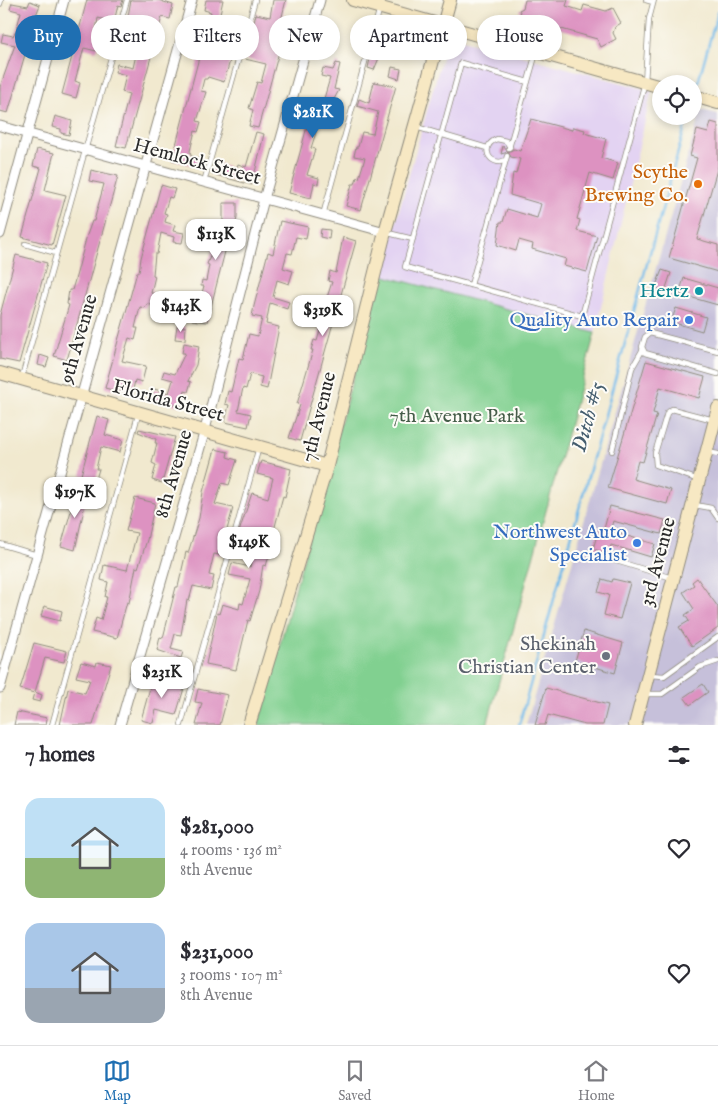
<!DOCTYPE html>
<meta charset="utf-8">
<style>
:root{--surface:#fff;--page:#f2f2f3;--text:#2b2b33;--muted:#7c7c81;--line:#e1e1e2;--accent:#1f6fb2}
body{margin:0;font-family:"IM FELL English",serif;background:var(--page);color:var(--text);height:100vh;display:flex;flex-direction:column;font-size:19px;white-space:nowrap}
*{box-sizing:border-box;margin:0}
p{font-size:16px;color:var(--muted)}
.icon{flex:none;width:28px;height:28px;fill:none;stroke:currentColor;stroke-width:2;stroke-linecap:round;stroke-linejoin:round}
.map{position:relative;height:725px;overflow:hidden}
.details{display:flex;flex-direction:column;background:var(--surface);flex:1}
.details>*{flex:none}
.guide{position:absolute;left:15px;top:15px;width:689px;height:45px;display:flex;gap:10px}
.buttons{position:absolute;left:652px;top:75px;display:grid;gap:10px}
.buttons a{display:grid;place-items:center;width:50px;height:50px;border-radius:50%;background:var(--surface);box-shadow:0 2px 8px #0003;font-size:25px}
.price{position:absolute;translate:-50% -42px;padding:0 11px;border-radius:10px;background:#fff;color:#222;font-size:16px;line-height:32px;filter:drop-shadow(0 1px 2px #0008)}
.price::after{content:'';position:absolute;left:50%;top:30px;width:15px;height:11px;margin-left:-8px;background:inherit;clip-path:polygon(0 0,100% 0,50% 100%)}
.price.active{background:var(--accent);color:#fff}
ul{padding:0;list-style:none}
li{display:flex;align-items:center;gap:15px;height:125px;padding:0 25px}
li span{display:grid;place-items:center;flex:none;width:140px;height:100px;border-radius:15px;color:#555}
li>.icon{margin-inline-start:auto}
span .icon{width:60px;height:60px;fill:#fffc;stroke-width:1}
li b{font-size:21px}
h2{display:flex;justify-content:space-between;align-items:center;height:60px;padding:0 25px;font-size:21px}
.pill{padding:0 18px;border-radius:22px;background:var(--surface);box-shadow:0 2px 8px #0003;font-size:18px;line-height:45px}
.pill.active{background:var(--accent);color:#fff}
.tab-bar{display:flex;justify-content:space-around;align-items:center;height:70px;border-top:1px solid var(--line);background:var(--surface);font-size:14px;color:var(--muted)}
.tab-bar a{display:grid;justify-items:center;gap:2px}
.tab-bar .active{color:var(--accent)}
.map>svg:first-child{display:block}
.built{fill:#e3d3f2}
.industrial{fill:#c6c0da}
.green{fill:#81d090;stroke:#567e5e}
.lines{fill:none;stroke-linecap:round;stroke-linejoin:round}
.stream{stroke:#72baea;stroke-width:2.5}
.building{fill:#dd92c1}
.lane-casing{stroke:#8e8a7d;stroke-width:6}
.street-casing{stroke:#8e8a7d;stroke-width:11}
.secondary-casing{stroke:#8e8a7d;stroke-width:14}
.lane{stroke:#fff;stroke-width:4.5}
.street{stroke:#fff;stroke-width:9}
.secondary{stroke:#f7e8c3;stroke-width:12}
.food-dot{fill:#e8710a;stroke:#fdfcf7;stroke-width:2}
.culture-dot{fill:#0f9aa8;stroke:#fdfcf7;stroke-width:2}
.shop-dot{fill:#3f7fe0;stroke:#fdfcf7;stroke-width:2}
.worship-dot{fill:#6b7280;stroke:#fdfcf7;stroke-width:2}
.labels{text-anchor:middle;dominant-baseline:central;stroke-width:4;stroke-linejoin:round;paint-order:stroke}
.street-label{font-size:20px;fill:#2b2b2b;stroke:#fdfcf7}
.food-label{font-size:20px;fill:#c56008;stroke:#fdfcf7;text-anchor:end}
.culture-label{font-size:20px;fill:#0d838f;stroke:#fdfcf7;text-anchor:end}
.shop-label{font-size:20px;fill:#366cbe;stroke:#fdfcf7;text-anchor:end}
.park-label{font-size:20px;fill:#455d49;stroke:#fdfcf7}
.worship-label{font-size:20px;fill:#5b616d;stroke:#fdfcf7;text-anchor:end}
.water-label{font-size:21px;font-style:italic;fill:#445d6e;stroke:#fdfcf7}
</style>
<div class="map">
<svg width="718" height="725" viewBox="0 0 718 725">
<rect width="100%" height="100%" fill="#fdfcf7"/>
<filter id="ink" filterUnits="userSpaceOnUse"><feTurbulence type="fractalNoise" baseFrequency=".02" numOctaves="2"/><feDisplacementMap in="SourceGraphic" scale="10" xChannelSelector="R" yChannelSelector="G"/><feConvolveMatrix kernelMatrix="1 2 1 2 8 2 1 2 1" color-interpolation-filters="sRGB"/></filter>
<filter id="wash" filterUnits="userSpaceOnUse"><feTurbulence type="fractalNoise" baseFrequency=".0096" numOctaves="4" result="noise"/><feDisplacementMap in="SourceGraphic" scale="20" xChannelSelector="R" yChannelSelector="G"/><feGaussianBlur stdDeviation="1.12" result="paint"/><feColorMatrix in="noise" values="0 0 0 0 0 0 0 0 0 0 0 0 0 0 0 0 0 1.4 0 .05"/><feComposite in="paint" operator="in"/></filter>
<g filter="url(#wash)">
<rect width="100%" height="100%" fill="#f1e9cf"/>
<!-- built -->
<path class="built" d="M448 36 652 91 595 333 381 275Z"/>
<!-- industrial -->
<path class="industrial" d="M701 110 718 114V725H526Z"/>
<!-- green -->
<path class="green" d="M381 275 595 333 487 725H258Z"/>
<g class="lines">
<!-- stream -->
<path class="stream" d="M697 86 718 11
M519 725 688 116"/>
</g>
<g id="blocks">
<!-- building -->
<path class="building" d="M87 0H123L121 6 118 5 114 22 98 18 95 37 100 38 96 51 84 48 75 81 80 83 76 98 62 94Z
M131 0H158L173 5 170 19 162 17 126 148 116 146 129 94 122 92 126 75 115 72 117 64 133 68 138 46 123 43Z
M206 0H223L219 18 229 21 225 37 236 39 224 82 208 77 207 79H204L201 91 206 92 197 121 201 122 198 132 195 131 190 151 191 156 202 159 200 167 172 160 211 12 204 10Z
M273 0H286L278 33 284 34 258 128 249 126 253 110 249 108 257 82 261 83 266 64 245 59 256 14 270 17Z
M525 0H568L566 6 582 11 584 5 606 11 613 8 621 23 615 27 613 33 616 39 601 47 597 39 533 21 527 25 519 10 523 8Z
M30 1 40 5 22 50 26 51 8 113 0 111V87L15 45 1 42 3 34 13 36 16 31 21 12 10 9 12 3 28 6Z
M379 32 405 39 406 33 416 36 409 55 402 54V51L384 46 374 70 368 68 370 59H373Z
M336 63 340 64 334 89 339 90 325 116 322 114 311 148 315 149 307 175 319 178 318 184 314 183 311 198 289 193 311 112 317 99 323 102 330 78 321 76 323 68 333 70Z
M392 67 401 69 399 79 390 76Z
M374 82 396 86 361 210 346 206 352 184H355L357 177 359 178 365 158 354 156 356 147H358L362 132 373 134 378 112 357 106 359 99 369 103Z
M55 116 72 121 69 135 61 133V129L52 127Z
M531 119 572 130 573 127 585 130 584 133 606 139 601 158 618 163 613 180 590 173 577 219 580 220 577 231 597 236 587 272 564 266 566 259 532 249 533 244 519 240 516 251 497 245 500 222H503L507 209 537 218 541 204 510 195 513 173 516 174 520 159 511 157 508 152 501 154 503 146 508 152 514 149 520 151Z
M711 122 718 124V166L697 239 718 245V272L669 258 697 158 690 156 697 130 708 133Z
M256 132 264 134 252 185 212 174 214 162 236 170 238 164 246 167Z
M37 149 54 153 45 190 66 195 52 245 22 237 41 168 33 166Z
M91 170 118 176 67 360 54 356 69 305 67 304 69 290H72L77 273 87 235 92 221H94L104 184 89 181Z
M161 185 175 189 172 198 169 197 164 213 167 214 165 222 175 225 173 231 184 233 182 243 173 242 174 237 161 233 157 254H155L153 275 155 276 151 293 167 297 165 308 147 304 145 308 140 307 135 328H138L135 340 129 338 122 361 146 366 142 382 135 380 133 390 122 388 120 392 105 388 137 272H139L141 258Z
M223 203H237V218L233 233 230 232 207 322 192 320 194 308 197 309 204 286H201L202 280 206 281 209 265 207 264 213 249 203 246 206 234 217 237 223 220Z
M280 221 308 227 306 239 296 237 292 254 287 253 283 268 293 271 289 284 277 280 273 297 289 302 287 309 270 303 266 324 279 327 267 389 260 387 262 377 250 374 246 389 243 388 238 411 251 414 248 427 225 422 229 405 225 404 228 391 231 392 239 358 243 359 249 334 258 336 262 318 252 316 254 306 268 252 273 254Z
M321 229 330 230 329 239 320 237Z
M343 237 356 241 300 441 289 438 300 405 297 404 313 350H311L314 340 317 341 324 317 321 316 332 282 328 281 330 271 336 273Z
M16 255 47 263 19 363 0 359V315Z
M662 270 671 273 665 291 655 288Z
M684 278 718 288V305L679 294Z
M676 308 706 317 702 331 671 322Z
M177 326 186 327 185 340 175 339Z
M184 343 199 346 196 365 188 381 191 382 188 392 185 391 181 406 151 399 154 389 169 393 173 380 162 377 164 371 175 374 185 353H182Z
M40 355 49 358 46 367 38 365Z
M646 361 705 377 699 398 660 387 653 413 657 414 643 462 638 461 633 479 671 490 667 504 608 488Z
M97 416 109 420 105 435 123 440 120 452 101 447 96 469H99L96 479 81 475Z
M139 429 175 437 162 483 152 480 156 465 152 463 157 443H155L156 439 138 432Z
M215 449 228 452 227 457 237 460 229 485 222 483 215 504 233 508 220 555 214 554 209 575 214 576 211 590 193 586 189 601 187 600 181 635 175 634 171 649 183 652 181 658 157 650 160 637 163 638 176 587H178L186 552 188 553 199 518 203 492Z
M261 461 291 469 285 497 283 496 272 538 274 539 266 566 263 565 259 591 250 621 248 620 236 670 206 664 217 613 219 614 222 604 239 609 240 603 243 604 250 579 229 575 232 563 250 567 257 536 239 532 252 493 268 498 273 478 257 474Z
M78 486 88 489 87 493 90 494 88 501 86 500 75 550 61 546Z
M135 498 155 503 147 540 138 568 136 567 129 603 127 602 117 638 92 632 96 618 101 620 107 597H105L108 582 101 580 104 565 127 570 137 533 126 531Z
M610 506 665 520 661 534 613 521 610 531 655 544 651 557 611 545 609 554 593 549 599 528 604 529Z
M697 578 718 607V628L692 646 679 627 689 621 685 615 694 609 683 592 694 585 692 582Z
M602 579 612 582 613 579 630 583 620 619 604 615 609 595 598 592Z
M44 606 62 611 60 621 41 616Z
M584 631 623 643 615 673 575 661Z
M34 643 67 651 64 662 45 658 35 692 42 695 40 702 32 700 34 693 20 689Z
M81 662 96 666 97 662 111 665 93 725H60L68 689 85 693 90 680 76 677Z
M153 677 185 685 176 715 156 710 153 723 141 720Z
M703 684 708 692 690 705 684 697Z
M546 688 608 705 603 725H585L548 715 545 725H535Z
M198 689 228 695 220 725H196L202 703 195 702Z
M17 712 47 718 46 725H14Z"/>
</g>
</g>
<g filter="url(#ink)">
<use href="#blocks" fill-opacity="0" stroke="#8e8a7d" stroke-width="1"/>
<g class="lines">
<!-- lane casing -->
<g class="lane-casing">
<path id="lane" d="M646 0 653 2
M0 4 1 0
M528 82 461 63 405 267 582 316 645 82 649 19 654 0
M416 127 487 148
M509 148 536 53
M506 160 500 162C485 161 483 144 497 139L506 141 510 147
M204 182 255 0
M323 215 382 0
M388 233 413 239
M25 244 56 253
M471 285 507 156
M718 351 650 333 645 337 642 347 645 353 718 374
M22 377 127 0
M612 451 632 368 643 349
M707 452 718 454
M699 480 656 465 655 453 667 413 672 409 714 420
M695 505 711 508 718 518
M0 544 37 555
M597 555 672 578
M649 675 664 676 718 637
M644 694H662L700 667 718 661
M52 725 138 415
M181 725 259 447"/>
</g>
<!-- street casing -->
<g class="street-casing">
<path id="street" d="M0 126 385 232
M0 234 64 0
M0 688 192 0
M120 725 205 430 264 199 320 0"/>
</g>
<!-- secondary casing -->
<g class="secondary-casing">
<path id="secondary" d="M353 0 661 87
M694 96 718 103
M0 373 327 466
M249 725 327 466 385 232 450 0
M635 725 718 408"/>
</g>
<!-- lane -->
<use href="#lane" class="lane"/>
<!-- street -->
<use href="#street" class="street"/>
<!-- secondary -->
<use href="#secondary" class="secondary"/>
</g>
</g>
<!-- markers -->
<circle class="food-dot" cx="698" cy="184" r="5"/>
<circle class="culture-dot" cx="699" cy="291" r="5"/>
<g class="shop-dot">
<circle cx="689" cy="320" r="5"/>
<circle cx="637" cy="543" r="5"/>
</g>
<circle class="worship-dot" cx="606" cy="656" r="5"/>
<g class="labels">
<!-- street labels -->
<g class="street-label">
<text transform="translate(197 162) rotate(15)">Hemlock Street</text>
<text transform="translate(79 339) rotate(-74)">9th Avenue</text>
<text transform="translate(168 401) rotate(15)">Florida Street</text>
<text transform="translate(319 417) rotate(-76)">7th Avenue</text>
<text transform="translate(174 474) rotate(-74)">8th Avenue</text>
<text transform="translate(658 562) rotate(-75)">3rd Avenue</text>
</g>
<!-- food labels -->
<g class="food-label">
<text x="688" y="172">Scythe<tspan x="688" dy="23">Brewing Co.</tspan></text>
</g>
<!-- culture labels -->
<g class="culture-label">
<text x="689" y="291">Hertz</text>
</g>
<!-- shop labels -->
<g class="shop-label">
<text x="679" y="320">Quality Auto Repair</text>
<text x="627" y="532">Northwest Auto<tspan x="627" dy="23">Specialist</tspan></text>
</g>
<!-- park labels -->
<g class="park-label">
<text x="457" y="416">7th Avenue Park</text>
</g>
<!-- worship labels -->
<g class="worship-label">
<text x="596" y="644">Shekinah<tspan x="596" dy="23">Christian Center</tspan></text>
</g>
<!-- water labels -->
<g class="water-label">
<text transform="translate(589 417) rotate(-74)">Ditch #5</text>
</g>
</g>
</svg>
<div class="buttons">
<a><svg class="icon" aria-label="locate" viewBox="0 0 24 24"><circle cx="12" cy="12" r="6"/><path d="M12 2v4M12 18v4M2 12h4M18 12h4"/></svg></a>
</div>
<b class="price active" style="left:313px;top:139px">$281K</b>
<b class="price" style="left:216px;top:261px">$113K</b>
<b class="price" style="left:181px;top:333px">$143K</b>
<b class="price" style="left:323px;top:337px">$319K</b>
<b class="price" style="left:75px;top:519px">$197K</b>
<b class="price" style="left:249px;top:569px">$149K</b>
<b class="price" style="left:162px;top:699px">$231K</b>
<div class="guide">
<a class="pill active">Buy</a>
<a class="pill">Rent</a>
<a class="pill">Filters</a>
<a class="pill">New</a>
<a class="pill">Apartment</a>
<a class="pill">House</a>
</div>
</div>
<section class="details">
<h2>7 homes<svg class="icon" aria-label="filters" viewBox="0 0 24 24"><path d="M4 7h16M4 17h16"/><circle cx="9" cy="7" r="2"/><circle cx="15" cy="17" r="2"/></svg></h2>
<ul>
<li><span style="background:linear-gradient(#bfe0f5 60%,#8fb573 0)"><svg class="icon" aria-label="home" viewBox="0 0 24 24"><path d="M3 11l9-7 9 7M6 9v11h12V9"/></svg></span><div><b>$281,000</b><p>4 rooms · 136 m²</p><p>8th Avenue</p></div><svg class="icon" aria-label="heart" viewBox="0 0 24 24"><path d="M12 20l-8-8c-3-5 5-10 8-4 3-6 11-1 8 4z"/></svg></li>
<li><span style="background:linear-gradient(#a9c7e8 65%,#9aa5b1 0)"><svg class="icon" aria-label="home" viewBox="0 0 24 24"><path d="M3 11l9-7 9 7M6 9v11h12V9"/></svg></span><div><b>$231,000</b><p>3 rooms · 107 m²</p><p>8th Avenue</p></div><svg class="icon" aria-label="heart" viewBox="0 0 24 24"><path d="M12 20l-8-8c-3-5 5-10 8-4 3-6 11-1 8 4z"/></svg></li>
</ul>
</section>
<nav class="tab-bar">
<a class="active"><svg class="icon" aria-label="map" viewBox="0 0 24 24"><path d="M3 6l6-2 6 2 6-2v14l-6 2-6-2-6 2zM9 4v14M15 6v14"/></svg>Map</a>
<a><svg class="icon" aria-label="saved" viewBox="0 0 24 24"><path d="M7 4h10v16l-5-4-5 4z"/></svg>Saved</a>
<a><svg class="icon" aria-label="home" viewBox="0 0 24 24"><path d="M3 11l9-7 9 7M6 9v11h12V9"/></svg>Home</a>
</nav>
